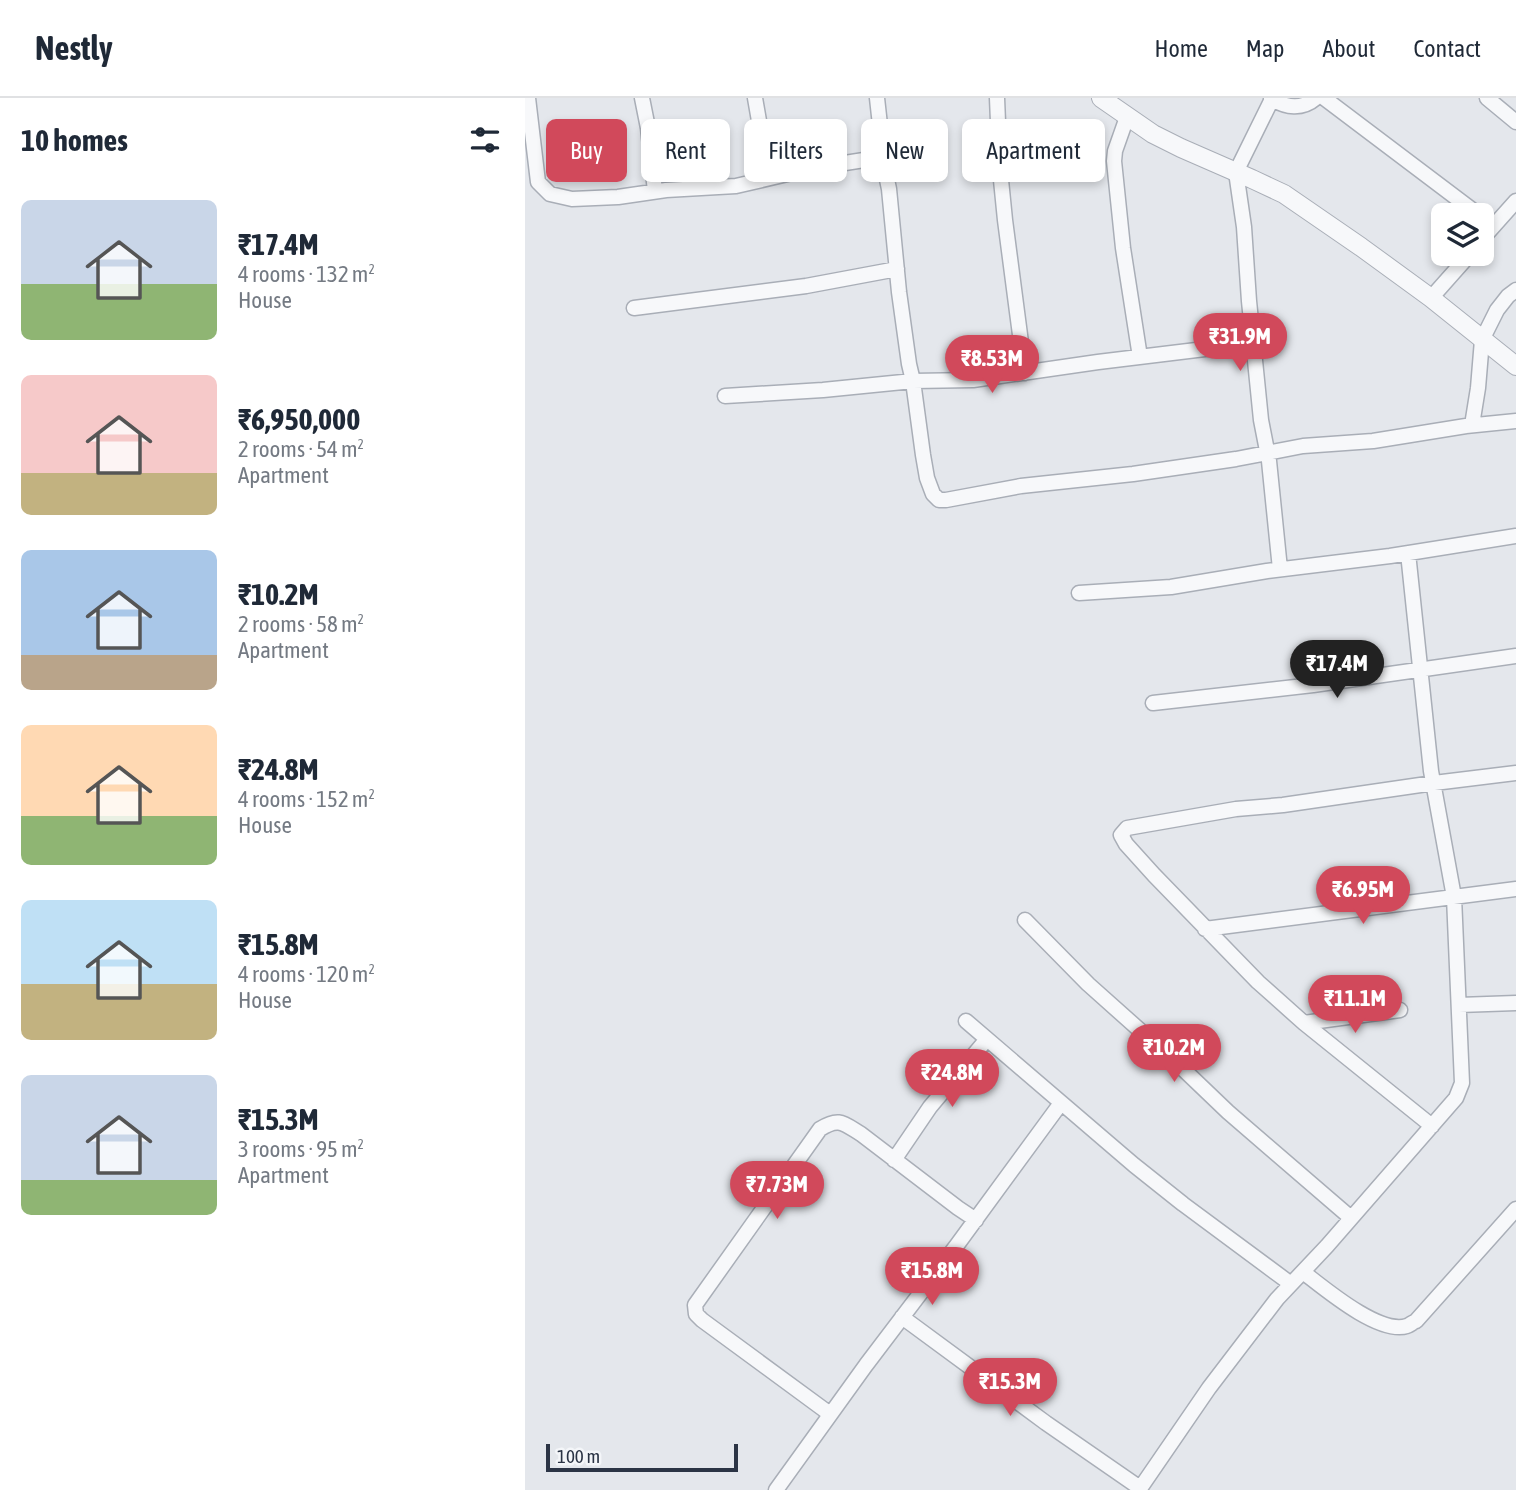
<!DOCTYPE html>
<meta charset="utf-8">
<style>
:root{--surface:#fff;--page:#f2f2f3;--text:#1f2937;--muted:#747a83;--line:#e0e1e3;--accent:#d1495b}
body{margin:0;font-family:"Asap Condensed",sans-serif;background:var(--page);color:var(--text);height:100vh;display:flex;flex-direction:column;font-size:26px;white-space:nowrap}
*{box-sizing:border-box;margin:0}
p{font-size:23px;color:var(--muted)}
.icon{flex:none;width:38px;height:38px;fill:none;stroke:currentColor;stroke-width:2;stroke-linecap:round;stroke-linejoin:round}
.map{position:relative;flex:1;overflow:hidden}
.panel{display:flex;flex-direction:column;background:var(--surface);width:525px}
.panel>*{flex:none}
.hud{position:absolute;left:21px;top:21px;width:665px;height:63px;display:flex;gap:14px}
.buttons{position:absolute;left:906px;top:105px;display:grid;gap:14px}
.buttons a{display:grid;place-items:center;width:63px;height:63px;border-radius:10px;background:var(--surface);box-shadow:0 4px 10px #0003;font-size:35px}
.scale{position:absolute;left:21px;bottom:18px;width:192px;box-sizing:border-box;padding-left:7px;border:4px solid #2b3445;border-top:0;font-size:19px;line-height:24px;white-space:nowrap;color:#2b3445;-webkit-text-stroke:5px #f4f6f9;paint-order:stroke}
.price{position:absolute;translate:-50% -60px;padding:0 16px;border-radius:24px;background:var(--accent);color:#fff;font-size:23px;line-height:46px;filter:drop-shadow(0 2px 4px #0008)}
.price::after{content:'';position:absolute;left:50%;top:42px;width:21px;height:16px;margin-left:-10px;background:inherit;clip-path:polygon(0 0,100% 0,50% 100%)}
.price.active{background:#222;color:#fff}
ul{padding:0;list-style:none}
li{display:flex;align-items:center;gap:21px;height:175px;padding:0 21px}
li span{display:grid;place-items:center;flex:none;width:196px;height:140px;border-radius:10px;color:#555}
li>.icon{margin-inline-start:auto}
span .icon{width:84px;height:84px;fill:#fffc;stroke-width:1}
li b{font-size:30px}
h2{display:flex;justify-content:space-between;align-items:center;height:84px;padding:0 21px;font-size:30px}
.chip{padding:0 24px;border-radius:10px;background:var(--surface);box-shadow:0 4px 10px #0003;font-size:24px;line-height:63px}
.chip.active{background:var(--accent);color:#fff}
header{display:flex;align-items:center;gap:42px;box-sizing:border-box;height:98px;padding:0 35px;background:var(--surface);border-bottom:2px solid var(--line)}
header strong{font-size:33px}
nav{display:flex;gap:38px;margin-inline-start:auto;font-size:24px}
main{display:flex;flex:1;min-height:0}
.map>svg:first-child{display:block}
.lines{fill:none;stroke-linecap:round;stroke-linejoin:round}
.minor-casing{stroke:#a9aeb7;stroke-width:17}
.tertiary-casing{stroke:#a9aeb7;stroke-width:20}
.minor{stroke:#f7f8fa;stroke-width:14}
.tertiary{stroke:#f7f8fa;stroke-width:18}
</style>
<header>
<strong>Nestly</strong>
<nav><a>Home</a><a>Map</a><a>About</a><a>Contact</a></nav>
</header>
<main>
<section class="panel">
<h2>10 homes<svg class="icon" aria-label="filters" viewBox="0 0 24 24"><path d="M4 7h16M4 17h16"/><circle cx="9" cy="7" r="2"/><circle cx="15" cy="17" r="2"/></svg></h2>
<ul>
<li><span style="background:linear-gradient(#c9d6e8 60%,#8fb573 0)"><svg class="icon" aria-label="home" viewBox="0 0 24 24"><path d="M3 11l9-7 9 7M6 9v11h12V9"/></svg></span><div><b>₹17.4M</b><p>4 rooms · 132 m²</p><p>House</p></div></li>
<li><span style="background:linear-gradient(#f6c9c9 70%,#c2b280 0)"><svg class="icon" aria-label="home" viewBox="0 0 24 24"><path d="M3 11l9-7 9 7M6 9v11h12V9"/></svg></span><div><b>₹6,950,000</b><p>2 rooms · 54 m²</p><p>Apartment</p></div></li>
<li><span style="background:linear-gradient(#a9c7e8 75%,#b9a48a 0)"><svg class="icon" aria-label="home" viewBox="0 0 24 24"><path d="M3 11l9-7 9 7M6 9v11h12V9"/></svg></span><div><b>₹10.2M</b><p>2 rooms · 58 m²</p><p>Apartment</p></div></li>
<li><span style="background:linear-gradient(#ffd9b3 65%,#8fb573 0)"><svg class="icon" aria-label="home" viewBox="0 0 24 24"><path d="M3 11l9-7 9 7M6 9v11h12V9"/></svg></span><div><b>₹24.8M</b><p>4 rooms · 152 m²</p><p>House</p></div></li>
<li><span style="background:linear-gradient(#bfe0f5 60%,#c2b280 0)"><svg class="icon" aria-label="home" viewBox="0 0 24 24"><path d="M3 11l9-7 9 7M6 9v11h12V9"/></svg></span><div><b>₹15.8M</b><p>4 rooms · 120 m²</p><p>House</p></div></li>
<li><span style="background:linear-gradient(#c9d6e8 75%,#8fb573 0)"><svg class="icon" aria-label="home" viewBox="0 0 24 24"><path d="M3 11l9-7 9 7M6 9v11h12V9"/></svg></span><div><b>₹15.3M</b><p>3 rooms · 95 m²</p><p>Apartment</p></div></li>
</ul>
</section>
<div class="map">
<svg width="991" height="1392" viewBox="0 0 991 1392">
<rect width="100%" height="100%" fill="#e4e7ec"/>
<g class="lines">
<!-- minor casing -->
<g class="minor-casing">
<path id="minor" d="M3 0 13 84 25 96 47 101 93 99 141 92 211 88 288 70 339 62 353 65 360 72 364 91 374 194 384 266 388 283 398 357 402 380 408 396 414 402H421L496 388 608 376 711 361 778 348 848 343 941 328 991 323
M117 0 123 30 130 93
M230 0 244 80
M352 0 360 72
M472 0 475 72 480 122 500 275
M746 0C761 10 777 12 791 0
M799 0 954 117
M962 0 991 24
M747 1 711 74 719 129 724 203 736 322 744 363 755 471
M602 19 590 53 589 63 598 150 615 259
M957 141 991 103
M906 200 945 156
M109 210 281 188 372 171
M200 298 298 292 388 283 448 282 573 264 729 245
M947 327 953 290 957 242 972 212 983 198 991 192
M554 495 646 489 742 473 865 458 991 438
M628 605 788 587 991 558
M500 822 563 886 656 969 703 1014 826 1120
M680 831 991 791
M934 907 991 905
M441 923 609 1067 658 1106 766 1186
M779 925 875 912
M907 1028 779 925 733 884 629 777 601 746 596 737 602 730 711 711 758 707 909 685 991 675
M369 1062 405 1009 462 941
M778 1174C799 1190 854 1237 882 1228 883 1228 890 1223 891 1223L991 1111
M377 1219 521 1325 615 1390
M305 1316 177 1222 171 1216 170 1207 295 1031C314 1019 318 1025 336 1036L433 1110 451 1122
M251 1392 341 1267 432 1147 536 1005
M614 1392 684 1290 752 1201 802 1148 931 1000 937 985 929 799 906 673 883 455"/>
</g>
<!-- tertiary casing -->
<g class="tertiary-casing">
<path id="tertiary" d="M576 0 628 36 656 50 727 81 759 96 836 149 906 200 991 268"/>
</g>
<!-- minor -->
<use href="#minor" class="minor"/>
<!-- tertiary -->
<use href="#tertiary" class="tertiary"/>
</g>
</svg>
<div class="buttons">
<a><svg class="icon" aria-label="layers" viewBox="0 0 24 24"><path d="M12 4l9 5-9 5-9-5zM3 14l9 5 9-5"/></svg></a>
</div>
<div class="scale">100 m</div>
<b class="price" style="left:715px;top:275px">₹31.9M</b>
<b class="price" style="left:467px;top:297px">₹8.53M</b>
<b class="price active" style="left:812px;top:602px">₹17.4M</b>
<b class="price" style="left:838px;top:828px">₹6.95M</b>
<b class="price" style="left:830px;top:937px">₹11.1M</b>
<b class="price" style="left:649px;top:986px">₹10.2M</b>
<b class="price" style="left:427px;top:1011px">₹24.8M</b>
<b class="price" style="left:252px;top:1123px">₹7.73M</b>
<b class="price" style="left:407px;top:1209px">₹15.8M</b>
<b class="price" style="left:485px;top:1320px">₹15.3M</b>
<div class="hud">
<a class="chip active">Buy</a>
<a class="chip">Rent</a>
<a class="chip">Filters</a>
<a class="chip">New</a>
<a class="chip">Apartment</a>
</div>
</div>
</main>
